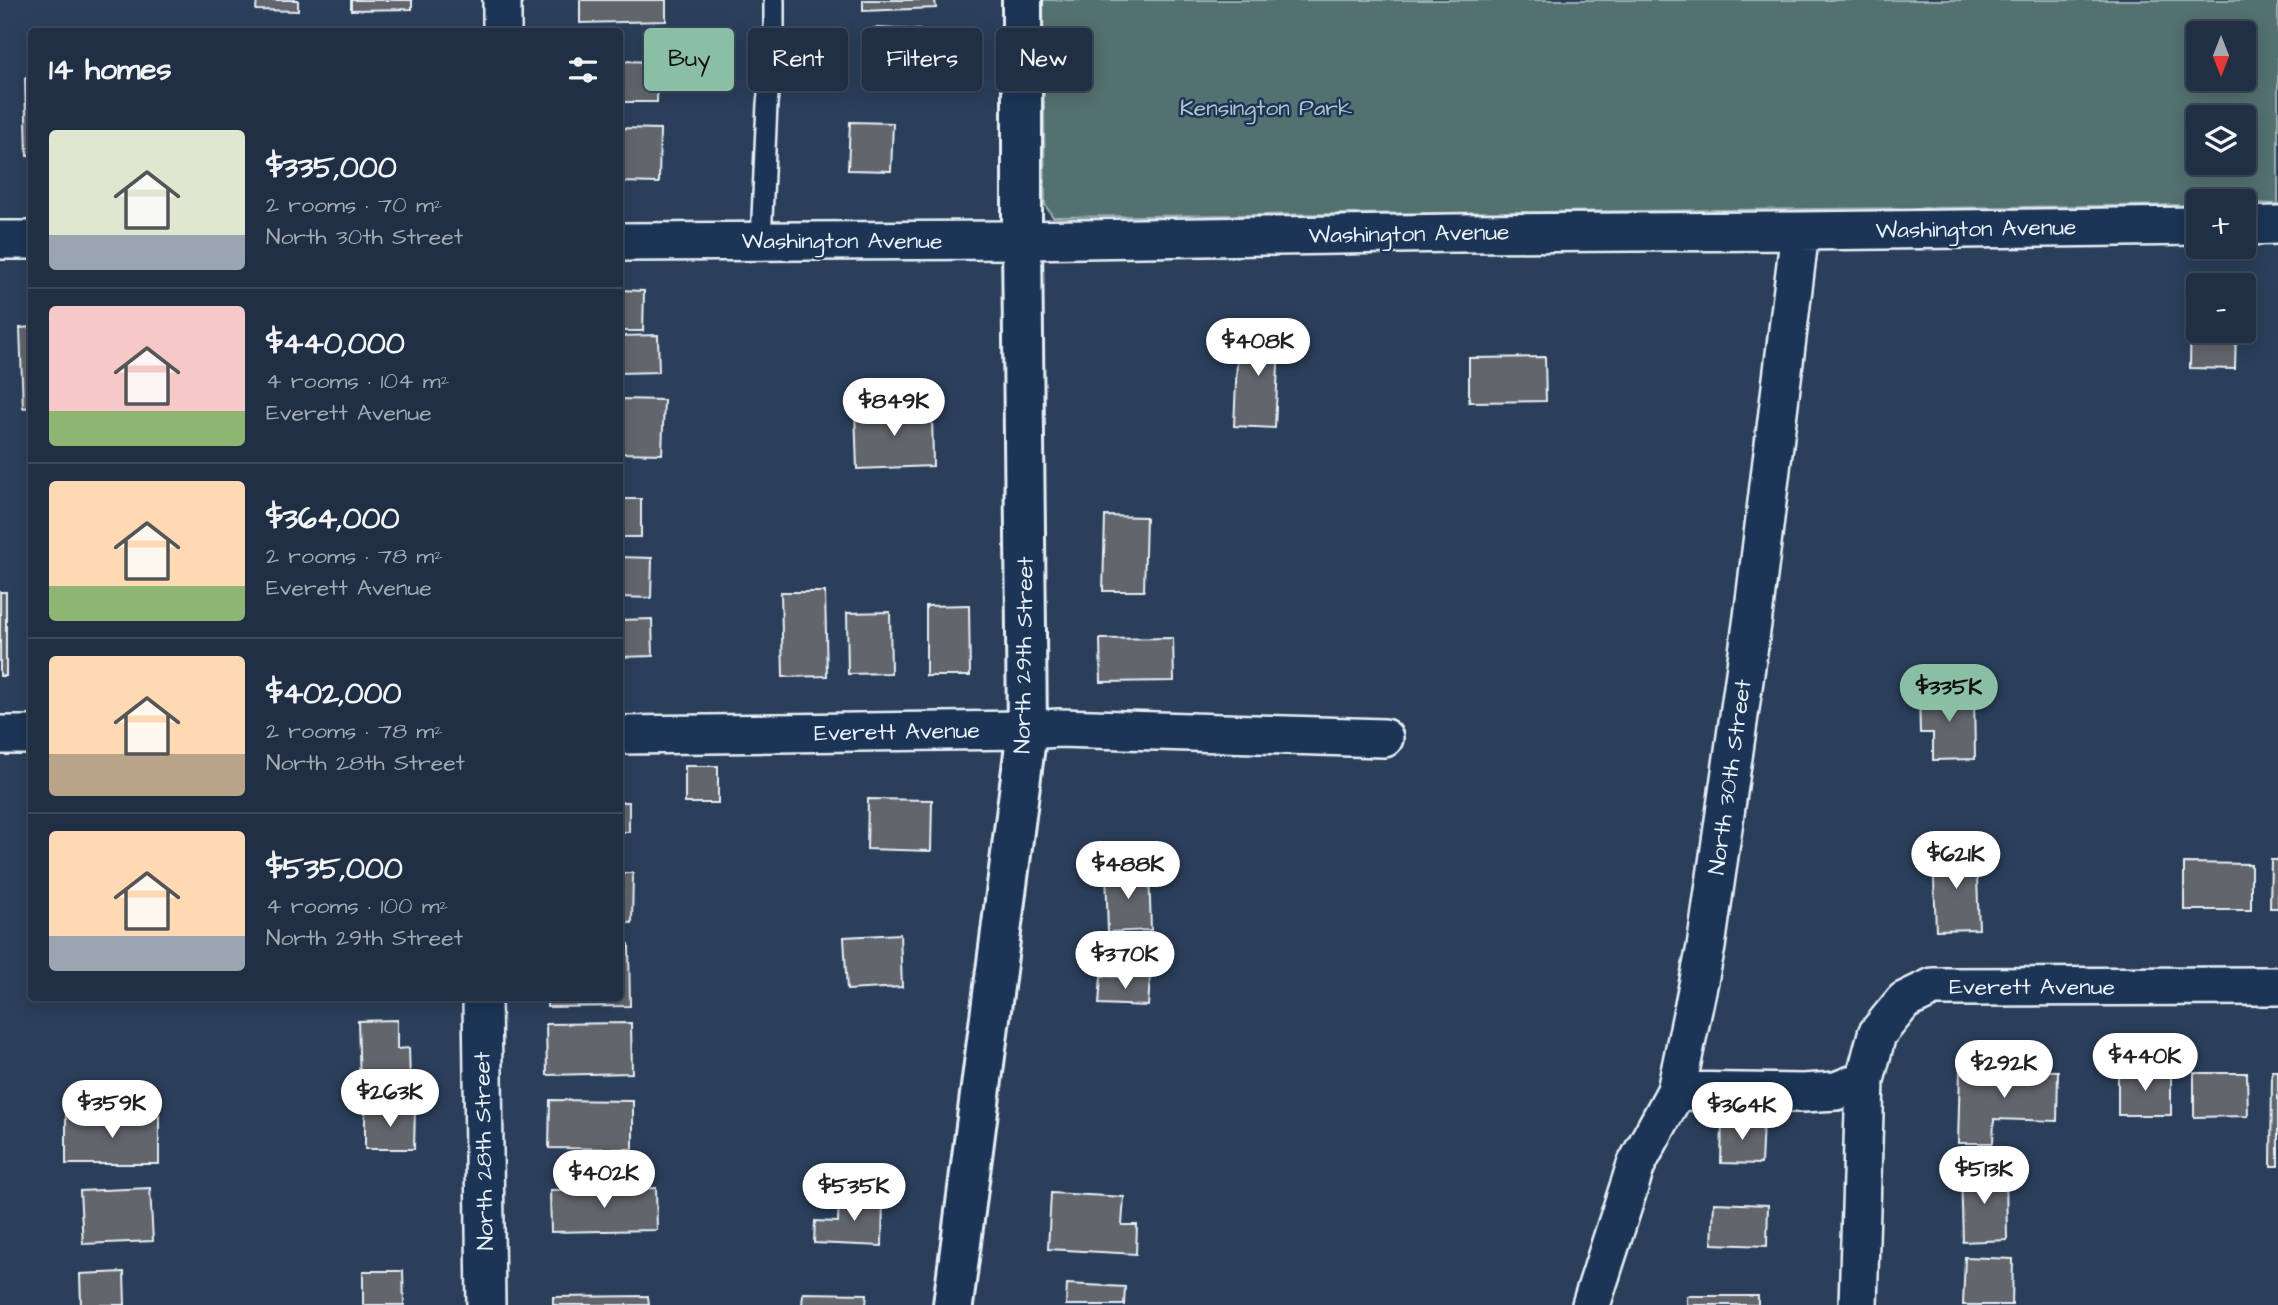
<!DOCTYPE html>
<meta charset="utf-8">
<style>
:root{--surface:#202f44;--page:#2d3b4f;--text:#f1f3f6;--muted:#a2a9b2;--line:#3d4a5d;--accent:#8abfa5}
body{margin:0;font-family:"Architects Daughter",sans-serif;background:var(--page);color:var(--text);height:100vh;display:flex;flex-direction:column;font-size:26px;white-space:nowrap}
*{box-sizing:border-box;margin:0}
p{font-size:23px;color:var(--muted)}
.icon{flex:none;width:38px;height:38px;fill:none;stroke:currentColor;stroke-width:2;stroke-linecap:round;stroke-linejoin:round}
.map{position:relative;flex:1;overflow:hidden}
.details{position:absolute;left:28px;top:28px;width:595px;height:973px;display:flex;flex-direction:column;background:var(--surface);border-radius:7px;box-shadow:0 4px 18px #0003,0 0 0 2px var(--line)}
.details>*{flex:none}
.guide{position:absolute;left:644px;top:28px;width:665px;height:63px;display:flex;gap:14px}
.needle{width:46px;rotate:180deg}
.tools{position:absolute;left:2186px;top:21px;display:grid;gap:14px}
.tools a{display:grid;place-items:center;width:70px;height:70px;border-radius:7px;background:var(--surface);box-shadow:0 4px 18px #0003,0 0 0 2px var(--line);font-size:35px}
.price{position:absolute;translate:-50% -60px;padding:0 16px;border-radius:24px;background:#fff;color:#222;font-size:23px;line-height:46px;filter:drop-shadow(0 2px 4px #0008)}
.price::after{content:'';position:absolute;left:50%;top:42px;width:21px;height:16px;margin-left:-10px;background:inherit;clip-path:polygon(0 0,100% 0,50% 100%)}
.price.on{background:var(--accent);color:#111}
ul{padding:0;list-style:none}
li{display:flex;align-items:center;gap:21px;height:175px;padding:0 21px}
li+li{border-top:2px solid var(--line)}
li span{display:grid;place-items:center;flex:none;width:196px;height:140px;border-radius:7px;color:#555}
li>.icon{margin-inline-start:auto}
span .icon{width:84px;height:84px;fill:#fffc;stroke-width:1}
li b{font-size:30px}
h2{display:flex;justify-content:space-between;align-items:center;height:84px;padding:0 21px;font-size:30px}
.chip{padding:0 24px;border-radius:7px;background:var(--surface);box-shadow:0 4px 18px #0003,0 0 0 2px var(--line);font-size:24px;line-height:63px}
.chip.on{background:var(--accent);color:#111}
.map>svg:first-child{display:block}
.green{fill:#53716f;stroke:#9eb1b4;stroke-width:2;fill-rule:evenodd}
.building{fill:#62666c;stroke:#e8f1f8;stroke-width:2}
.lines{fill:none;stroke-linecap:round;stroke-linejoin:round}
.lane-casing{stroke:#e8f1f8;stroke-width:24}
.street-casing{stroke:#e8f1f8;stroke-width:42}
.secondary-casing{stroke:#e8f1f8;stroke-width:44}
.lane{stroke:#1d3557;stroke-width:19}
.street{stroke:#1d3557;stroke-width:37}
.secondary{stroke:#1d3557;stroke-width:38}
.labels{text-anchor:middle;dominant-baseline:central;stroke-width:5;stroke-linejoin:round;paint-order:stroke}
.park-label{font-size:23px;fill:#b4c4c8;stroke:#1d3557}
.street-label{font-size:23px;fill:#e8f1f8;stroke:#1d3557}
</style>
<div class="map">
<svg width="2278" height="1305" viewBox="0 0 2278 1305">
<rect width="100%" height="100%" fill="#2b3f5b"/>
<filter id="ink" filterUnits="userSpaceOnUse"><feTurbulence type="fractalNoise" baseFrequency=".0143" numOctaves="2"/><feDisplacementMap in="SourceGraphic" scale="14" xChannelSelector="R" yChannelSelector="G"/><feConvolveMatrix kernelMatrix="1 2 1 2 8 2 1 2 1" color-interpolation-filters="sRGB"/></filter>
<g filter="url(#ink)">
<!-- green -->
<path class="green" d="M1043 0H2278V204L2198 201V205L1053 217 1045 205ZM2198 33H2244V79H2198ZM2198 117H2244V163H2198Z"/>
<!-- building -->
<path class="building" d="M257 0H298V11L256 10Z
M351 0H412V9L351 10Z
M580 0H666V21L580 23Z
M863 0H935L936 8 863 11Z
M341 27 418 29V32H341Z
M874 28 920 30 919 68 872 67Z
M620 61 658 62 657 102H620Z
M25 78H32V156H27Z
M850 122 893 123 891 171 848 170Z
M620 128 660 129 659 183 620 182Z
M620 290 644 291 643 331H620Z
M2191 305H2198V331H2236L2235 369 2190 368Z
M1255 323 1280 324 1275 428 1234 426 1238 340 1255 341Z
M32 327V407L23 408 20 328Z
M658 335 659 372 620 373V336Z
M1545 357 1546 401 1469 402V358Z
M620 399 664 400 662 454 620 453Z
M932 409 933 466 857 469 855 410Z
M620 499H641V537H620Z
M1105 516 1146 517 1144 591H1103Z
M620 557 652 558 651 598 620 597Z
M0 592H6V676H0Z
M781 592H825L827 676 783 677Z
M969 605 970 676H926V606Z
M890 612 891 673 848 674 847 613Z
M652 619 653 656 620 657V620Z
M1173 638 1174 681 1101 682 1100 639Z
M1974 692 1975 759 1933 760V733H1920L1919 694Z
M685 766H718V803H685Z
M868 799 932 800 931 851 867 849Z
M620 802H629V832H620Z
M1976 852 1979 929 1936 930 1933 854Z
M2271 860H2278V908H2270Z
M2184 863 2251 864V910H2184Z
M1149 870 1151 930 1108 932 1106 871Z
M620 873H633L632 923 620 922Z
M900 934 902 987 847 990 844 937Z
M620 944H629L630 1006 547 1007V998H620Z
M1101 976 1150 978 1148 1006 1099 1004Z
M397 1020V1049L409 1048 410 1081 360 1083 358 1021Z
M631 1023 632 1073 547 1075 546 1024Z
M1960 1069 2058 1071 2057 1121 1994 1119 1993 1143H1958Z
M2171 1071V1115H2118V1072Z
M2272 1071H2278V1166H2271Z
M2194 1073H2247L2248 1116 2194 1117Z
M550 1100 633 1101V1149L549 1148Z
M365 1109H415L414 1149H365Z
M66 1115 159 1116V1164H66Z
M1722 1119 1763 1121 1761 1164 1721 1163Z
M2006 1170 2007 1240 1963 1242 1961 1171Z
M150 1188 153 1241 83 1244 80 1191Z
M656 1188 657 1230 551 1232 550 1190Z
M1051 1193 1124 1197 1122 1225H1137L1136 1254 1048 1249Z
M839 1196 883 1198 882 1246 814 1243 815 1221 838 1222Z
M1714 1203 1768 1205 1767 1246 1712 1244Z
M1965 1257 2013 1259 2012 1305H1963Z
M363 1271H403L404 1305H363Z
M124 1272 125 1305H81L80 1274Z
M1067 1284 1125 1287 1124 1305H1066Z
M803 1293 867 1294 866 1305H802Z
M648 1296 649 1305H553V1297Z
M1687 1296H1758V1305H1687Z"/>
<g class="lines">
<!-- lane casing -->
<g class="lane-casing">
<path id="lane" d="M761 241 767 104 774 41V0"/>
</g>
<!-- street casing -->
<g class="street-casing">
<path id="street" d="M502 32V0
M2244 226 2278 225
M0 240H32
M620 242 1022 240 1457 233 1800 231 2198 226
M0 735H32
M620 735 1027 730 1059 728 1384 738
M482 998 486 1305
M1676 1091 1803 1093 1836 1091 1865 1080 1877 1034 1904 1001 1933 987 2278 986
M1591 1305 1636 1165 1676 1091 1706 947 1753 617 1800 231
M1858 1305 1865 1080"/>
</g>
<!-- secondary casing -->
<g class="secondary-casing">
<path id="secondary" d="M953 1305 1027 730 1022 240V0"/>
</g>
<!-- lane -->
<use href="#lane" class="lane"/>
<!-- street -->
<use href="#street" class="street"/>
<!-- secondary -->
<use href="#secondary" class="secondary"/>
</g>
</g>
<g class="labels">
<!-- park labels -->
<g class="park-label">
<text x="1266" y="108">Kensington Park</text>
</g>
<!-- street labels -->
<g class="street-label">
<text transform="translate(1976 229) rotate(-1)">Washington Avenue</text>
<text transform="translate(1409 234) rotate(-1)">Washington Avenue</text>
<text x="842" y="241">Washington Avenue</text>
<text transform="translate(1024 655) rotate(-89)">North 29th Street</text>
<text transform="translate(897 732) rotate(-1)">Everett Avenue</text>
<text transform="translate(1730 777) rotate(-82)">North 30th Street</text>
<text x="2032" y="987">Everett Avenue</text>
<text transform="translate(484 1151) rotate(-91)">North 28th Street</text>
</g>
</g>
</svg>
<div class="tools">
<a><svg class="needle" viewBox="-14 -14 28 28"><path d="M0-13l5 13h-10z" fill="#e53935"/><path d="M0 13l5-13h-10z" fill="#a2a9b2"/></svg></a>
<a><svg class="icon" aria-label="layers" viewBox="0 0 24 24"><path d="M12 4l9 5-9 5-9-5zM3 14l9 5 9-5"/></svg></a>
<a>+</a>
<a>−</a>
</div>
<b class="price" style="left:1258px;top:378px">$408K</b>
<b class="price" style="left:894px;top:438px">$849K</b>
<b class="price on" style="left:1949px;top:724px">$335K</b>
<b class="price" style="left:1956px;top:891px">$621K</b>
<b class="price" style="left:1128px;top:901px">$488K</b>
<b class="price" style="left:1125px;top:991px">$370K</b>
<b class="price" style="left:2145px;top:1093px">$440K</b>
<b class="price" style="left:2004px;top:1100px">$292K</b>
<b class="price" style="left:390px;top:1129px">$263K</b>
<b class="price" style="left:112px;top:1140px">$359K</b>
<b class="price" style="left:1742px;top:1142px">$364K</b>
<b class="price" style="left:1984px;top:1206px">$513K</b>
<b class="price" style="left:604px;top:1210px">$402K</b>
<b class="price" style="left:854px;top:1223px">$535K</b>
<div class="guide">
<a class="chip on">Buy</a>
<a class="chip">Rent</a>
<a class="chip">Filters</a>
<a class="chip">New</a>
</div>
<section class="details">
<h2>14 homes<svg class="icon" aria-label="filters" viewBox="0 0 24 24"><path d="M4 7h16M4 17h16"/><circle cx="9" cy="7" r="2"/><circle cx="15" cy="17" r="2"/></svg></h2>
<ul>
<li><span style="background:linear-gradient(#dfe7d0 75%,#9aa5b1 0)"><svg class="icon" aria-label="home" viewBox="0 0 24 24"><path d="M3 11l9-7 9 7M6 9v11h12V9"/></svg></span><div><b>$335,000</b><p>2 rooms · 70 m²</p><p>North 30th Street</p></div></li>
<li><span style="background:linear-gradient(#f6c9c9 75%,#8fb573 0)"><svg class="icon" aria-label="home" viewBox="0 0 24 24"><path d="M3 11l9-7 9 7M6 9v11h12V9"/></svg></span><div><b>$440,000</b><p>4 rooms · 104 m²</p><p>Everett Avenue</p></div></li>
<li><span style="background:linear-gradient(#ffd9b3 75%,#8fb573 0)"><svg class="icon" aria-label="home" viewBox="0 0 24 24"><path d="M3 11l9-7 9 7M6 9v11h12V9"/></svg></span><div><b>$364,000</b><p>2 rooms · 78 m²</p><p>Everett Avenue</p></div></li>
<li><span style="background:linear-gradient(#ffd9b3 70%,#b9a48a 0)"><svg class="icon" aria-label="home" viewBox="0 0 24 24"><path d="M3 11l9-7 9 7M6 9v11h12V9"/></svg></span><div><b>$402,000</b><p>2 rooms · 78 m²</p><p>North 28th Street</p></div></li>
<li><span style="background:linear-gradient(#ffd9b3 75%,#9aa5b1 0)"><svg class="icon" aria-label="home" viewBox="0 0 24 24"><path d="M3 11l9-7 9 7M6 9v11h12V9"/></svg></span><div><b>$535,000</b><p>4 rooms · 100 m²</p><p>North 29th Street</p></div></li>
</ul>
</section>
</div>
